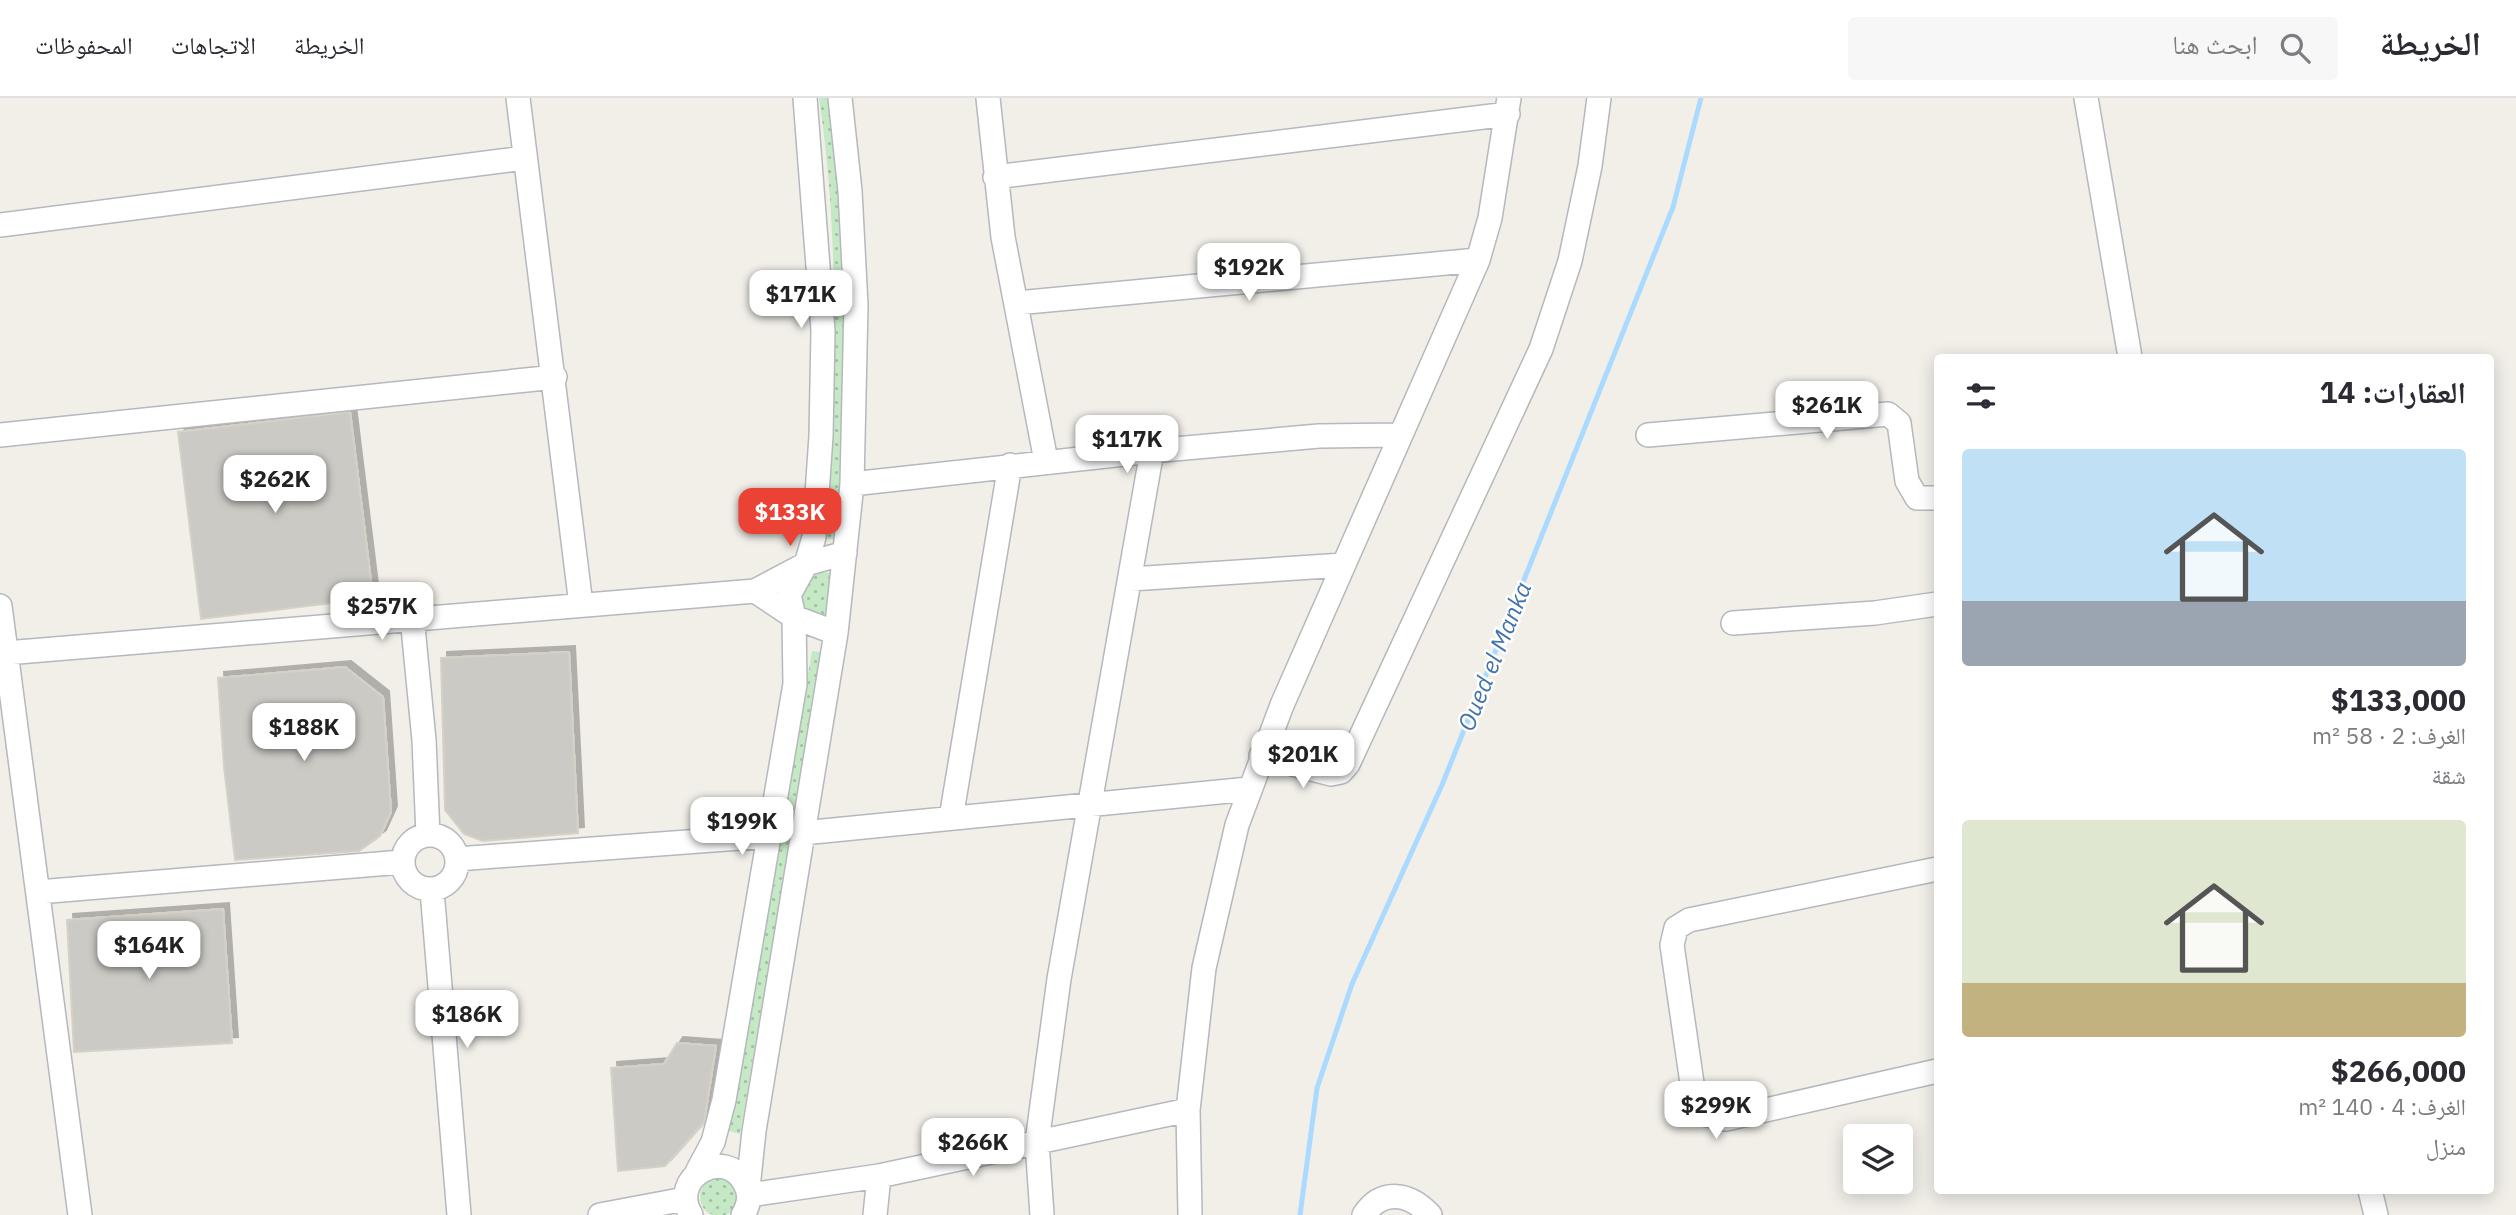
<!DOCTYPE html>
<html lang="ar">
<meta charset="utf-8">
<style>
:root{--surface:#fff;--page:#f7f7f7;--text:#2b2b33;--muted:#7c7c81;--line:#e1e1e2;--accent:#ea4335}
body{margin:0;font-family:"IBM Plex Sans","Noto Naskh Arabic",sans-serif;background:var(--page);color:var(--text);direction:rtl;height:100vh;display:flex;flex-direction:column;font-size:26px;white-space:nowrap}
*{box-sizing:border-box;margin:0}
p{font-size:23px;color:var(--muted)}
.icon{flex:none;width:38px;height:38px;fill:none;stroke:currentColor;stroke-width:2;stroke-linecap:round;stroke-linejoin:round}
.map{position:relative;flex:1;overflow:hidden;direction:ltr}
.sheet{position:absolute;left:1934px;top:256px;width:560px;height:840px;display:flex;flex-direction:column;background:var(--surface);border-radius:7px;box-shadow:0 4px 18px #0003;direction:rtl}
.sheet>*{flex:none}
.controls{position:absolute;left:1843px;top:1026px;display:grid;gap:14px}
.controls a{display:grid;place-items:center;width:70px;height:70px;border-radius:7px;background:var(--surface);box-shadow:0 4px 18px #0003;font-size:35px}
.price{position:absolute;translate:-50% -60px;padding:0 16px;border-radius:14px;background:#fff;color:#222;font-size:23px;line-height:46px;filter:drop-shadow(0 2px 4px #0008)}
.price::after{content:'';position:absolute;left:50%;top:42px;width:21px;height:16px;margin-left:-10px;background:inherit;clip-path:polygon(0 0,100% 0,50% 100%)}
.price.selected{background:var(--accent);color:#fff}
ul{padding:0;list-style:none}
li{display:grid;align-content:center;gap:14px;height:371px;padding:0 28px}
li span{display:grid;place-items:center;height:217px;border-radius:7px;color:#555}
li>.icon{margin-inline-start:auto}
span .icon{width:126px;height:126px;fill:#fffc;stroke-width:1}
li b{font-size:30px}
h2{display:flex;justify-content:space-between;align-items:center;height:84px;padding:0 28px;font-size:30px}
header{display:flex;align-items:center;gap:42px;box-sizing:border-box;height:98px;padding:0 35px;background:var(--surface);border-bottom:2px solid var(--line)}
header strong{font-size:33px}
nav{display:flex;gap:38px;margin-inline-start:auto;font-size:24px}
.search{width:490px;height:63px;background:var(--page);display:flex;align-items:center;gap:18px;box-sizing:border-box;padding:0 24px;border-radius:7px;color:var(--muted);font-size:26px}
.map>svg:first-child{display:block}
.grass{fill:url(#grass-dots)}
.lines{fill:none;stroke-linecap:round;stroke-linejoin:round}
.stream{stroke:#aadaff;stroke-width:5}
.building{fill:#cccac5;stroke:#d6d1c6;stroke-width:2;filter:url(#shadow)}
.minor-casing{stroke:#b5b8bc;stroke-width:26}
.minor{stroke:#fff;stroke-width:23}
.labels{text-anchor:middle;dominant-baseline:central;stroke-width:5;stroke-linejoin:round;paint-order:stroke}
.water-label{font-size:24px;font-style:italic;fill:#4174aa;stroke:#fff}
</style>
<header>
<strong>الخريطة</strong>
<div class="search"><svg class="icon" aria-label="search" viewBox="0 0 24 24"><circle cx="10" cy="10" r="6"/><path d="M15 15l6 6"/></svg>ابحث هنا</div>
<nav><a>الخريطة</a><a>الاتجاهات</a><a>المحفوظات</a></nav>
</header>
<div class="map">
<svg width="2516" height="1117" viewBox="0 0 2516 1117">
<defs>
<pattern id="grass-dots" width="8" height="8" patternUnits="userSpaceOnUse" patternTransform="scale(1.75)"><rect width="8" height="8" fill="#c5e8c5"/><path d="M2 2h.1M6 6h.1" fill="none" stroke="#a3c0a4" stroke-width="1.8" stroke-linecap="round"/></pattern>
<filter id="shadow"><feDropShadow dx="6" dy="-6" stdDeviation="0" flood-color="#0004"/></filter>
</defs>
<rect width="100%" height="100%" fill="#f1efe8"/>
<!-- grass -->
<path class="grass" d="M819 0H828C842 98 848 198 845 298 844 346 839 394 836 441H825C835 294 841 146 819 0Z
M819 474 834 475 827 520 806 514 799 505 810 476Z
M812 553 822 554 740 1036 729 1033Z
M700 1099a19 19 0 1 1 38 0a19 19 0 1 1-38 0Z"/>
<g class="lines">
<!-- stream -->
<path class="stream" d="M1300 1117 1317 990 1352 886 1442 687 1673 109 1701 0"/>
</g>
<!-- building -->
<path class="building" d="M350 314 373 500 201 521 178 334Z
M569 554 578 735 483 743 464 736 445 712 441 560Z
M345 569 383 599 391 714 380 738 359 753 235 762 224 669 218 580Z
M223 811 232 945 74 954 67 822Z
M677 945 716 948 704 1024 665 1068 618 1073 611 970 664 966Z"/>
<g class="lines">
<!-- minor casing -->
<g class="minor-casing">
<path id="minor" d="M518 0 581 507
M988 0 1003 139 1046 363
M2086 0 2130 259
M995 79 1508 16
M0 127 525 60
M1016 205 1478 162
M0 337 555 279
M1648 337 1888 316 1899 325 1907 383 1917 400H1937
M852 386 1152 353 1319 338 1400 337
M1131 481 1343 467
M755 493 794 519 836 535
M0 508 80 1117
M412 519 424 642 428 737
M1733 525 1875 515 1937 506
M6 555 755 493 806 466 845 455
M1261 658 1331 676 1341 674 1348 666 1541 251 1570 163 1590 68 1599 0
M951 720 1010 367
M803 735 1249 691
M403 764a27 27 0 1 1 54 0a27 27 0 1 1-54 0Z
M457 761 768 738
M1937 771 1689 822 1676 830 1672 847 1694 999 1704 1016 1726 1021 1937 973
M432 792 459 1117
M38 794 402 764
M697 1074 713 1044 724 1002 795 586 794 519 789 497 806 466 814 439 821 338 823 233 805 0
M748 1090 754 1033 836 535 852 386 856 207 850 93 840 0
M2370 1092 2376 1117
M749 1097 879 1078 1188 1012
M600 1117 685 1101
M691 1117C668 1079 726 1047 745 1086 751 1096 749 1107 743 1117
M875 1117 879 1078
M1042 1117 1037 1044 1059 881 1152 353
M1190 1117 1188 1012 1204 870 1237 727 1282 607 1478 162 1490 120 1509 0
M1364 1117C1382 1090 1410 1095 1430 1117"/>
</g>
<!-- minor -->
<use href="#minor" class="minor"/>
</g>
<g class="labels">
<!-- water labels -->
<g class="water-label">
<text transform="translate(1494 558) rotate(-68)">Oued el Manka</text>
</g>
</g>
</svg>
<div class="controls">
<a><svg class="icon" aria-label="layers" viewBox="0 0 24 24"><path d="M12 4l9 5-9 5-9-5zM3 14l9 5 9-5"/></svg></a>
</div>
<b class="price" style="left:1249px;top:205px">$192K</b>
<b class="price" style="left:801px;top:232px">$171K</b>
<b class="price" style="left:1827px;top:343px">$261K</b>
<b class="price" style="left:1127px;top:377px">$117K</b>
<b class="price" style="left:275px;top:417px">$262K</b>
<b class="price selected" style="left:790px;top:450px">$133K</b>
<b class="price" style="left:382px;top:544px">$257K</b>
<b class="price" style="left:304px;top:665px">$188K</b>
<b class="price" style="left:1303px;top:692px">$201K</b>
<b class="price" style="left:742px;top:759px">$199K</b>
<b class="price" style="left:149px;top:883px">$164K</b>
<b class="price" style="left:467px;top:952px">$186K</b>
<b class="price" style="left:1716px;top:1043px">$299K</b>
<b class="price" style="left:973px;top:1080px">$266K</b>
<section class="sheet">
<h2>العقارات: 14<svg class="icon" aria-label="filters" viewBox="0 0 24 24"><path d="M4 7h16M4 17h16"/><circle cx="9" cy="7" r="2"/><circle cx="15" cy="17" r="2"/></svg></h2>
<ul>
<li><span style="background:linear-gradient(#bfe0f5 70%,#9aa5b1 0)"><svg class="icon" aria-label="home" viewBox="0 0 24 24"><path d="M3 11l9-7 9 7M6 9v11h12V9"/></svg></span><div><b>$133,000</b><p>الغرف: 2 · 58 m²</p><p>شقة</p></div></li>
<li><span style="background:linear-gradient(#dfe7d0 75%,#c2b280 0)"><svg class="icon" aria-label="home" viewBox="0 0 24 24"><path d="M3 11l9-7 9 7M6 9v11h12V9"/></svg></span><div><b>$266,000</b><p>الغرف: 4 · 140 m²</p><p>منزل</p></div></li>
</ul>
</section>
</div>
